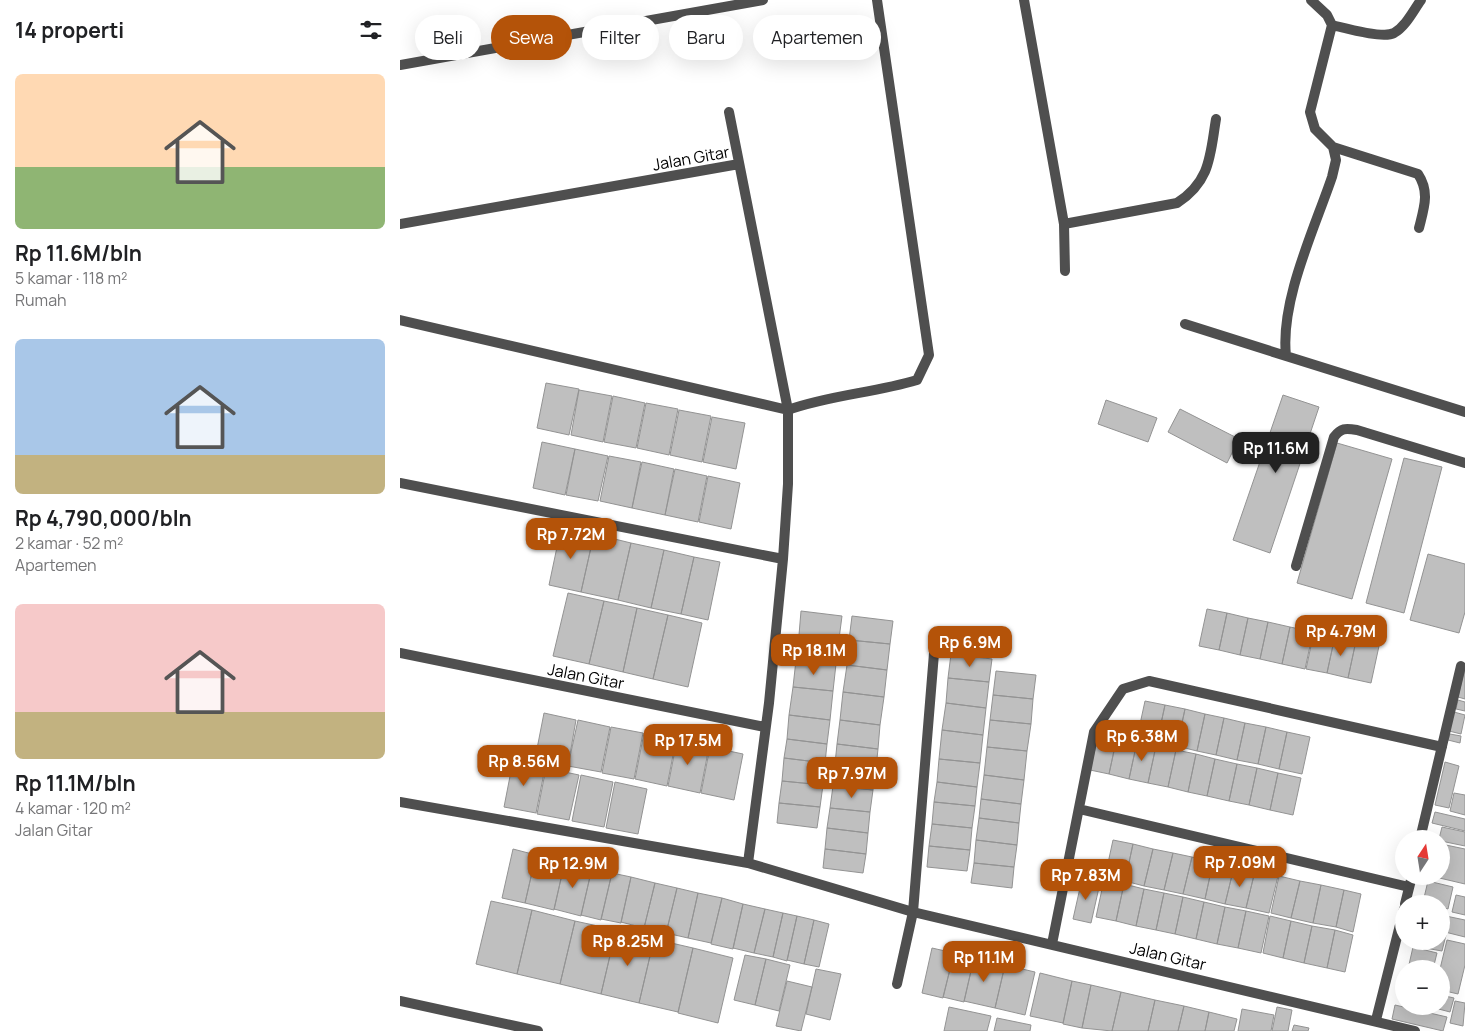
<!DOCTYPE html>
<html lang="id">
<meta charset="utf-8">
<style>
:root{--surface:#fff;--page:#f2f2f2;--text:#202124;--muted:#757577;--accent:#b45309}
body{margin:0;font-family:Manrope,sans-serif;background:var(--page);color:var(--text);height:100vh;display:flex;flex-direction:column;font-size:19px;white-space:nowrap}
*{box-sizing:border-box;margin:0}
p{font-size:16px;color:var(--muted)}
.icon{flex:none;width:28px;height:28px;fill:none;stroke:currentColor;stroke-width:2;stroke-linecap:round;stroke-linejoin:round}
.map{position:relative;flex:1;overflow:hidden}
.side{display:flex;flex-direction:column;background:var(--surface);width:400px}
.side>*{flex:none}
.top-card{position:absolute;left:15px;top:15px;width:475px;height:45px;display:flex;gap:10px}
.needle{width:32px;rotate:12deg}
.tools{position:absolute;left:995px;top:830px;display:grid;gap:10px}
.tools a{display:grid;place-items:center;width:55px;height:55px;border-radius:50%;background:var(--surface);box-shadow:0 5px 20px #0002;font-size:25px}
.price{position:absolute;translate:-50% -42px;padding:0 11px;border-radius:10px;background:var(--accent);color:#fff;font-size:16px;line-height:32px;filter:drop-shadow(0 1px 2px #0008)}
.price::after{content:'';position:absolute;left:50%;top:30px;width:15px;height:11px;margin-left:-8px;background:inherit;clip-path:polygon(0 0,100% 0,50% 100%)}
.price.current{background:#222;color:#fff}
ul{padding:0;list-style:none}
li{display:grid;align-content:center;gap:10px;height:265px;padding:0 15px}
li span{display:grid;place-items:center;height:155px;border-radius:8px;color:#555}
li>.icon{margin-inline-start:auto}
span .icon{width:90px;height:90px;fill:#fffc;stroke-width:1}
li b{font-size:21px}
h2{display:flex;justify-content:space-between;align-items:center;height:60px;padding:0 15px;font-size:21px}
.chip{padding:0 18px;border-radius:22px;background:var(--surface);box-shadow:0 5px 20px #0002;font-size:18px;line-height:45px}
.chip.current{background:var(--accent);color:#fff}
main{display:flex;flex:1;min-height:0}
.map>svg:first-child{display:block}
.building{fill:#bfbfbf;stroke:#939393}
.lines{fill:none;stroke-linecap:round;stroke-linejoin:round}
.minor{stroke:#4f4f4f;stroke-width:10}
.tertiary{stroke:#4f4f4f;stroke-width:10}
.labels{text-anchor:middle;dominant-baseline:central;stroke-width:4;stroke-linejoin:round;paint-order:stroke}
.street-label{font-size:16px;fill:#000;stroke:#fff}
</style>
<main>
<section class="side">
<h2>14 properti<svg class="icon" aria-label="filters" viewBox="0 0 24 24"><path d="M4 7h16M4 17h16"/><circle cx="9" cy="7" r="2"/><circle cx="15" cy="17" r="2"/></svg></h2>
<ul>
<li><span style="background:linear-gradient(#ffd9b3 60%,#8fb573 0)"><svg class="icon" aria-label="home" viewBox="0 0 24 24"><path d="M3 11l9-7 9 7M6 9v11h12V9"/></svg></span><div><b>Rp 11.6M/bln</b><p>5 kamar · 118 m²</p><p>Rumah</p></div></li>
<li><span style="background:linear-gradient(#a9c7e8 75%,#c2b280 0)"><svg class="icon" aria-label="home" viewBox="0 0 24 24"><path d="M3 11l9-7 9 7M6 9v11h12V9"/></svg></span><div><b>Rp 4,790,000/bln</b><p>2 kamar · 52 m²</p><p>Apartemen</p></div></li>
<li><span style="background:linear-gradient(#f6c9c9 70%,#c2b280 0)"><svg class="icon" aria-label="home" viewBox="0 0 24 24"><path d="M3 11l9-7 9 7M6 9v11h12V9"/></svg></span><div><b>Rp 11.1M/bln</b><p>4 kamar · 120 m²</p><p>Jalan Gitar</p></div></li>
</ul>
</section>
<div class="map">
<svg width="1065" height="1031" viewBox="0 0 1065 1031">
<rect width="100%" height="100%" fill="#fff"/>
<!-- building -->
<path class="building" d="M146 383 179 389 169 435 137 428Z
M179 390 212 396 203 442 171 435Z
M883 395 919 407 870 553 833 540Z
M213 396 245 403 236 448 204 442Z
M706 400 757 418 748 442 698 424Z
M246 403 278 409 269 455 237 448Z
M780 409 839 439 827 463 768 432Z
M279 410 311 416 302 462 270 455Z
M312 417 345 423 336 469 303 462Z
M142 442 175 449 165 495 133 488Z
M937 443 992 459 952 599 897 583Z
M175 449 208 456 198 501 166 495Z
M209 456 241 462 232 508 200 501Z
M1004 458 1042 467 1004 613 966 603Z
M242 462 274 469 265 515 232 508Z
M275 469 307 476 298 522 265 515Z
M308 476 340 483 331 529 299 522Z
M161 528 194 534 181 592 149 585Z
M194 534 231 543 218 600 181 592Z
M231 543 264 550 251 608 218 600Z
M264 550 294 557 281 614 251 608Z
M1028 554 1065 564V612L1059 633 1010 620Z
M294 557 320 562 308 620 281 614Z
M168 593 204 601 189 664 153 656Z
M204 601 237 608 223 672 189 664Z
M237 608 268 615 253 679 223 672Z
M807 609 827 613 819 650 799 646Z
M401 611 442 616 439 639 399 635Z
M827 613 848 618 840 655 819 650Z
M268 615 302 623 288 687 253 679Z
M452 616 493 621 490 644 449 640Z
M848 618 868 622 860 659 840 655Z
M868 622 890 627 882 664 860 659Z
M890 627 913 632 905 669 882 664Z
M914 632 935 636 927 673 906 669Z
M399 635 439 639 436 664 396 660Z
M935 636 956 641 948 678 927 673Z
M449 640 490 644 487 670 447 665Z
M956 641 979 646 971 683 948 678Z
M551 654 592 659 589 682 548 678Z
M396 660 436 664 433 691 393 687Z
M447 665 487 670 484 697 443 692Z
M1065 667V699L1058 697Z
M596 671 636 675 633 699 593 695Z
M548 678 589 682 586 708 546 703Z
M393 687 433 691 430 720 389 715Z
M443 692 484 697 480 725 440 720Z
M593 695 633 699 631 724 590 720Z
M1058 700 1065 702V711L1056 709Z
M745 701 765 705 757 742 737 738Z
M546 703 586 708 583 735 542 730Z
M765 705 785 709 777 746 757 742Z
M785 709 805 714 797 751 777 746Z
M1054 712 1065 715 1061 734 1049 731Z
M144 713 176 720 168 766 135 759Z
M805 714 824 718 816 755 797 751Z
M389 715 430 720 427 744 387 739Z
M824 718 845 723 837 760 816 755Z
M178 720 210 727 201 772 168 766Z
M440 720 480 725 478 749 437 744Z
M590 720 631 724 627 751 587 747Z
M845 723 866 727 858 764 837 760Z
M211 727 243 733 234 779 202 773Z
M866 727 887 732 879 769 858 764Z
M542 730 583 735 580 763 539 759Z
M887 732 910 737 902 774 879 769Z
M244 733 276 740 267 786 235 779Z
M699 733 717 737 709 774 690 770Z
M1050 734 1061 736 1060 743 1048 740Z
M717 737 737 742 729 779 709 774Z
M387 739 427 744 425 763 384 758Z
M277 740 309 747 300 793 268 786Z
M737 742 756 746 748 783 729 779Z
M437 744 478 749 476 768 435 764Z
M756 746 776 750 768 787 748 783Z
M310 747 343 754 334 800 301 793Z
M587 747 627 751 624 780 584 775Z
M776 750 796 754 788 792 768 787Z
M796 754 815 759 807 796 788 792Z
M384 758 425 763 423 785 382 781Z
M539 759 580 763 577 787 537 782Z
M815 759 837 764 829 801 807 796Z
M113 761 145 768 136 813 104 807Z
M1045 762 1059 766 1049 808 1035 805Z
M435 764 476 768 473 790 433 786Z
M837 764 857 768 849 805 829 801Z
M146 768 179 775 169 820 137 814Z
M857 768 878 773 870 810 849 805Z
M878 773 901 778 893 815 870 810Z
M181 775 213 782 204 827 172 821Z
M584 775 624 780 621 804 581 799Z
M382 781 423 785 420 807 379 803Z
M215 782 247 789 238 834 206 828Z
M537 782 577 787 575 806 534 802Z
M433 786 473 790 470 812 430 808Z
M1054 793 1065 795V815L1050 811Z
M581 799 621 804 619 823 579 818Z
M534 802 575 806 572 828 532 824Z
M379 803 420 807 417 828 377 823Z
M430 808 470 812 468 833 427 828Z
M1035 812 1065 819V831L1032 823Z
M579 818 619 823 617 845 576 840Z
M532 824 572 828 570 850 529 846Z
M1042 827 1065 832V846L1041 841 1039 839Z
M427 828 468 833 466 854 425 849Z
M576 840 617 845 614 867 574 863Z
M713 840 733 844 725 881 705 877Z
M733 844 753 849 744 886 725 881Z
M1041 844 1065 849V884L1031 876H1041Z
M529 846 570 850 567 871 527 867Z
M113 849 136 855 125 903 102 898Z
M425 849 466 854 463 873 423 868Z
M753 849 773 853 764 890 744 886Z
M773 853 792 857 783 894 764 890Z
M136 855 165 861 154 910 125 903Z
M792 857 813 862 805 899 783 894Z
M165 861 192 868 181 916 154 909Z
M813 862 834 867 825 904 805 899Z
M574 863 614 867 612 888 571 883Z
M834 867 855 871 846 908 825 904Z
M192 868 212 873 201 920 181 915Z
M855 871 878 876 869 913 846 908Z
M212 873 231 877 221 923 201 919Z
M879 876 900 881 891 918 871 913Z
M231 877 255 883 244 928 221 922Z
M682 879 700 883 691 923 673 919Z
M704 880 724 884 716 921 696 917Z
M900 881 921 885 913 923 891 918Z
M1028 881 1053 887 1048 909 1041 907V904L1023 902Z
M255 883 277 888 266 934 244 928Z
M724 884 744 889 736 926 716 921Z
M921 885 944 890 936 927 913 923Z
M277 888 298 893 288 938 266 933Z
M744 889 764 893 756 930 736 926Z
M944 890 961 894 953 932 936 927Z
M298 893 322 898 311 943 288 938Z
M764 893 783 897 775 934 756 930Z
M1056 895 1065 897V915L1052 912Z
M783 897 804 902 796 939 775 934Z
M322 898 343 904 333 949 311 944Z
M91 901 132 910 117 974 76 964Z
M804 902 825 907 817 944 796 939Z
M343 904 365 909 354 953 333 948Z
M825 907 846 911 838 948 817 944Z
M365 909 383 913 373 957 354 953Z
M132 910 175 921 160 984 117 974Z
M846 911 869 916 861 953 838 948Z
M383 913 397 916 387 961 373 957Z
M1041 915 1065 920V937L1041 931Z
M397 916 414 920 404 964 387 960Z
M870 916 891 921 883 958 863 953Z
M414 920 429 924 419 967 404 964Z
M175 921 216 930 201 994 160 984Z
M891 921 912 926 904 963 883 958Z
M912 926 935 930 927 968 904 963Z
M216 930 254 939 239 1003 201 994Z
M935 930 953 935 945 972 927 968Z
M1041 934 1046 935 1042 951 1025 948 1026 941H1041Z
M254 939 293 948 278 1012 239 1003Z
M1047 940 1065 944V965L1058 994 1041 990 1040 969Z
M1013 947 1037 953 1033 969H1008Z
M293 948 333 958 318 1023 278 1013Z
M532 948 554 953 543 998 522 993Z
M554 953 574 958 564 1002 543 997Z
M345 955 366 959 355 1005 334 1000Z
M574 958 605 965 595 1008 564 1001Z
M366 959 390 965 379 1011 355 1005Z
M605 965 635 972 625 1015 595 1008Z
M416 969 441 974 430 1020 406 1014Z
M640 973 672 981 663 1023 630 1016Z
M387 981 412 987 401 1031 376 1026Z
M672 981 691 985 682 1028 663 1024Z
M691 985 721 992 712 1031 682 1028Z
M721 992 755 1000 748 1031H712Z
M1041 995 1054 998 1050 1012 1031 1007 1041 1006Z
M755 1000 784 1006 778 1031H748Z
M1055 1001 1065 1003 1063 1026 1050 1023Z
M995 1005 1047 1017 1043 1031 992 1019Z
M784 1006 809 1012 805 1031H778Z
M549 1007 591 1016 587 1031H544Z
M877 1007 892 1010 888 1031H872Z
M842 1009 874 1015 871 1031H838Z
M809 1012 837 1019 834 1031H805Z
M597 1018 631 1025 630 1031H594Z
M894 1025 909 1028 908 1031H892Z"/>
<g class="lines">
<!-- minor -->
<path class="minor" d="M624 0 664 224 665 271
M911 0 927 15 932 25 910 112 915 129 933 147 1018 174C1030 192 1024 208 1019 228
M932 25C945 28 983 39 994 33 1006 26 1013 11 1021 0
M0 65 363 0
M329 112 388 410V484L383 559 369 703 348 863
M933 147 936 160 932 177C914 230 880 301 886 356L1065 412
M0 224 339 164
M664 224 777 203C811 181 810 155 816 119
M0 320 388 410C430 395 474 393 517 380L529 355 477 0
M785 324 886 356
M0 483 383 559
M896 566 934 437C941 428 945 428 957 430L1065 463
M0 653 365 727
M0 802 348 863 513 912 1015 1031
M679 809 1009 887
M1020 839 1061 666
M1005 904 1012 876
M652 944 694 732 723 689 749 681 1042 747
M497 984 513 912 535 641
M976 1020 1004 909"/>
<!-- tertiary -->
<path class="tertiary" d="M0 1001 138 1031"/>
</g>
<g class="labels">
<!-- street labels -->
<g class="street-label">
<text transform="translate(291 158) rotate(-10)">Jalan Gitar</text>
<text transform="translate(186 676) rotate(11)">Jalan Gitar</text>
<text transform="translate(768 956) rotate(13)">Jalan Gitar</text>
</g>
</g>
</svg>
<div class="tools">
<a><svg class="needle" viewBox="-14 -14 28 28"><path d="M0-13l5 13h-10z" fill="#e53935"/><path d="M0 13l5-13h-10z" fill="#757577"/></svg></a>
<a>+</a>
<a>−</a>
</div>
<b class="price current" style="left:876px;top:474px">Rp 11.6M</b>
<b class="price" style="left:171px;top:560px">Rp 7.72M</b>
<b class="price" style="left:941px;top:657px">Rp 4.79M</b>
<b class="price" style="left:570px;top:668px">Rp 6.9M</b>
<b class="price" style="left:414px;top:676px">Rp 18.1M</b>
<b class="price" style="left:742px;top:762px">Rp 6.38M</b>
<b class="price" style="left:288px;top:766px">Rp 17.5M</b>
<b class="price" style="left:124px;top:787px">Rp 8.56M</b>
<b class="price" style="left:452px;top:799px">Rp 7.97M</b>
<b class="price" style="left:840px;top:888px">Rp 7.09M</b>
<b class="price" style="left:173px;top:889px">Rp 12.9M</b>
<b class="price" style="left:686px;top:901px">Rp 7.83M</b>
<b class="price" style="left:228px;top:967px">Rp 8.25M</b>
<b class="price" style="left:584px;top:983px">Rp 11.1M</b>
<div class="top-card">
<a class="chip">Beli</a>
<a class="chip current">Sewa</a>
<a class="chip">Filter</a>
<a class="chip">Baru</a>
<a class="chip">Apartemen</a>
</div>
</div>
</main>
